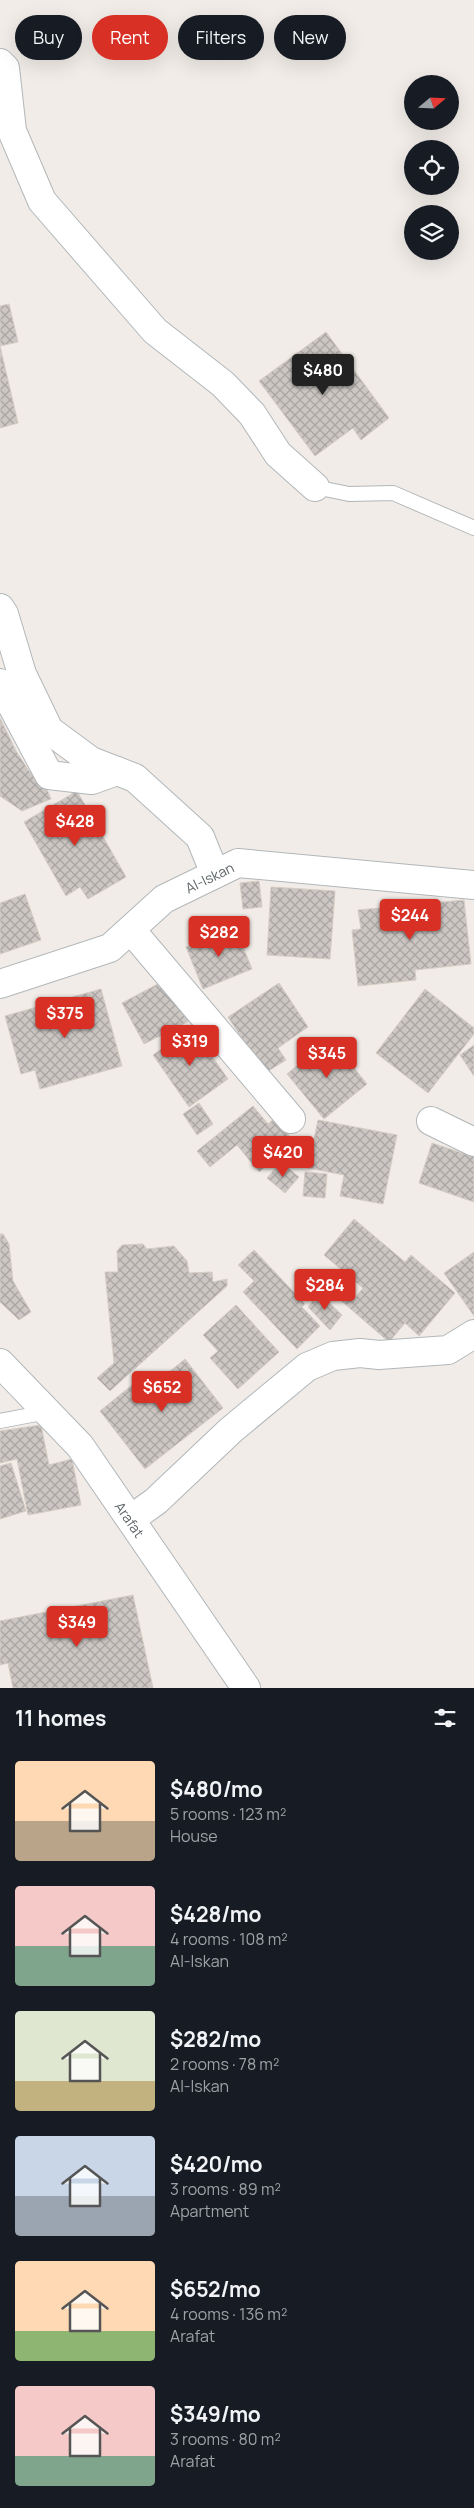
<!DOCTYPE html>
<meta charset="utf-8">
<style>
:root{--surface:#171b24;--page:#242831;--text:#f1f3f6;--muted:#9ea1a6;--accent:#d93025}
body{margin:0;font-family:Manrope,sans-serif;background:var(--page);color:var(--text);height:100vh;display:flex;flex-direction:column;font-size:19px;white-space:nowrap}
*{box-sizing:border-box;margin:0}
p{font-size:16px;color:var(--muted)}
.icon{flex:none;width:28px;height:28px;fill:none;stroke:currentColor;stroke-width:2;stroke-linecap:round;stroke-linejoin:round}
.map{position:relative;height:1688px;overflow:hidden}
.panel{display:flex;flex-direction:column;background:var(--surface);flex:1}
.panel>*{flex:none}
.guide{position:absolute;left:15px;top:15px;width:445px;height:45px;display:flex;gap:10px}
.needle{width:32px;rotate:71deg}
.tools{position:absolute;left:404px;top:75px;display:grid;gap:10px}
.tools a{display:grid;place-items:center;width:55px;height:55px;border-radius:50%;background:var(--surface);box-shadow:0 5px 20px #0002;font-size:25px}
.price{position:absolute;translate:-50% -42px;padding:0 11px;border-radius:5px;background:var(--accent);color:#fff;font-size:16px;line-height:32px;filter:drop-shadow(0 1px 2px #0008)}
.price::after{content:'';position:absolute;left:50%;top:30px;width:15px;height:11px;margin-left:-8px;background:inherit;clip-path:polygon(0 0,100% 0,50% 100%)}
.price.on{background:#222;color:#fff}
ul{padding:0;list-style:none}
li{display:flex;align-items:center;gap:15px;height:125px;padding:0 15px}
li span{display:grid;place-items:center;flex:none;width:140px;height:100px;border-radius:5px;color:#555}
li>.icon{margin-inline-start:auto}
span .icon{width:60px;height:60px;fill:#fffc;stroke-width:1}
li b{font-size:21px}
h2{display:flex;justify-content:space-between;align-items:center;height:60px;padding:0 15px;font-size:21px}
.chip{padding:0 18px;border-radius:22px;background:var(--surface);box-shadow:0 5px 20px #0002;font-size:18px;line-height:45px}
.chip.on{background:var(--accent);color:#fff}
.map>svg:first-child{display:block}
.building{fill:url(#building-cross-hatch);stroke:#d6ccc4}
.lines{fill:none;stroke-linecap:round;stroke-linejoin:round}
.service-casing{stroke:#b2b7ba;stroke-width:16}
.minor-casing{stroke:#b2b7ba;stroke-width:30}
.tertiary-casing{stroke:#b2b7ba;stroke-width:30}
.service{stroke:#fff;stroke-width:14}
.minor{stroke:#fff;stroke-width:28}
.tertiary{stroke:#fff;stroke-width:28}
.labels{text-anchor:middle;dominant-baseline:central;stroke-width:4;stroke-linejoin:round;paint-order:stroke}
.street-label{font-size:14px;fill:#5e6568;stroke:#fff}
</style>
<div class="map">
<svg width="474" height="1688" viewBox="0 0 474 1688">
<defs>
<pattern id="building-cross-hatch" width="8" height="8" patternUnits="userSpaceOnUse" patternTransform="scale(1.25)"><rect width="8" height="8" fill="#ccc7c3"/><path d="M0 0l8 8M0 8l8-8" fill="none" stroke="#a9a5a2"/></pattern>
</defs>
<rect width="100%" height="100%" fill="#f1ece7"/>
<!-- building -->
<path class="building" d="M9 304 18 342 0 346 18 423 0 428V306Z
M326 332 389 418 361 440 353 428 315 456 259 381Z
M0 718 16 751 29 771 44 782 51 799 22 811 0 796Z
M77 791 126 877 88 899 80 887 66 896 24 822Z
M259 881 262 907 243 909 240 883Z
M271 887 335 891 330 959 267 955Z
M25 894 41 940 0 954V903Z
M464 900 471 964 415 970 416 980 358 986 352 930 361 929 358 910Z
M235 927 252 969 203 989 186 947Z
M169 978 191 1020 144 1044 122 1003Z
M279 983 308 1027 278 1048 286 1060 265 1073 228 1017Z
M101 989 122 1066 40 1089 35 1070 21 1074 5 1016Z
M425 989 474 1028V1034L428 1093 376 1053Z
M192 1028 228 1079 189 1107 153 1055Z
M330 1038 367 1084 324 1119 287 1074Z
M474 1045V1076L460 1055Z
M199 1103 213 1124 197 1135 183 1114Z
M253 1106 268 1124 275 1118 295 1143 259 1172 237 1145 210 1167 197 1151Z
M318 1120 397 1135 383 1204 340 1196 344 1175 308 1168Z
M432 1143 474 1157V1202L419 1183Z
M281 1162 299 1177 285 1193 267 1178Z
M305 1172 327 1174 325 1198 303 1196Z
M354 1219 405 1262 411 1255 455 1293 419 1336 405 1323 389 1342 339 1299 346 1290 355 1298 363 1288 324 1255Z
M0 1234H3L9 1244 13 1281 31 1312 19 1320 0 1302Z
M143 1244 147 1249 174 1246 187 1261 189 1273 212 1272 213 1282 227 1279V1286L110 1391 97 1378 114 1363 105 1272H118L117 1251 122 1245Z
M254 1250 305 1304 302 1307 320 1326 297 1349 243 1292 254 1281 238 1265Z
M474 1252V1316L444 1273Z
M319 1293 342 1315 330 1330 308 1307Z
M236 1305 279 1352 238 1389 210 1358 218 1351 203 1335Z
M185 1359 223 1408 145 1469 100 1411 132 1385 140 1396Z
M41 1425 49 1465 72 1459 81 1505 28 1515 17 1459 0 1463V1431Z
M11 1463 26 1511 0 1519V1466Z
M133 1595 153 1688H13L8 1663 0 1665V1621Z"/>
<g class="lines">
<!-- service casing -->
<g class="service-casing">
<path id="service" d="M315 487 349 494 393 493 474 528
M0 1421 47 1412"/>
</g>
<!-- minor casing -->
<g class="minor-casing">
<g id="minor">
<path d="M0 63 5 68 12 131 42 201 155 331 223 384 252 414 278 454 315 487"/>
<path d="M0 608 4 614 22 674 49 730 91 761 135 778 200 837 215 874"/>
<path d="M0 683 49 775 92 780 117 771"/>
<path d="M131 930 291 1119"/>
<path d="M431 1121 474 1142"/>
<path id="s1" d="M0 1363 80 1446 246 1688"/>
<path d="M131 1519 156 1501 231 1430 307 1367 333 1356 360 1353 379 1355 448 1350 474 1334"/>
</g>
</g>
<!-- tertiary casing -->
<g class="tertiary-casing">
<g id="tertiary">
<path id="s2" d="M0 984 110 948 164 899 238 863 474 885"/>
</g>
</g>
<!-- service -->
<use href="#service" class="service"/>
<!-- minor -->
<use href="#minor" class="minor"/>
<!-- tertiary -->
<use href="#tertiary" class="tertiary"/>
</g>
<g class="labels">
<!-- street labels -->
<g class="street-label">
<text stroke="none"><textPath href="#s2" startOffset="239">Al-Iskan</textPath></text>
<text stroke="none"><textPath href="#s1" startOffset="204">Arafat</textPath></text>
</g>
</g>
</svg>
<div class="tools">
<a><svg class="needle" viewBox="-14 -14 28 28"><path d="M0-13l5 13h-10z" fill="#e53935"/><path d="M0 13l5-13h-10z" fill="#9ea1a6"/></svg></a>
<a><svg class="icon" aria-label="locate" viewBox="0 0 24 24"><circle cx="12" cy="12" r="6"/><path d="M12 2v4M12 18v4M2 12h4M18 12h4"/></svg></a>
<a><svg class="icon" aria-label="layers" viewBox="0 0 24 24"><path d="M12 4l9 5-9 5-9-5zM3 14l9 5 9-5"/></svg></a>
</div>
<b class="price on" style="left:323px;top:396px">$480</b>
<b class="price" style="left:75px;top:847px">$428</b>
<b class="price" style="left:410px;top:941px">$244</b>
<b class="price" style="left:219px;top:958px">$282</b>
<b class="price" style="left:65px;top:1039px">$375</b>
<b class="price" style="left:190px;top:1067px">$319</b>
<b class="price" style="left:327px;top:1079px">$345</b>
<b class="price" style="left:283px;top:1178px">$420</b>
<b class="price" style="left:325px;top:1311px">$284</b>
<b class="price" style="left:162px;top:1413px">$652</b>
<b class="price" style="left:77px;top:1648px">$349</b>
<div class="guide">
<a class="chip">Buy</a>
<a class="chip on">Rent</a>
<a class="chip">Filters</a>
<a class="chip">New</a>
</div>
</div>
<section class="panel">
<h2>11 homes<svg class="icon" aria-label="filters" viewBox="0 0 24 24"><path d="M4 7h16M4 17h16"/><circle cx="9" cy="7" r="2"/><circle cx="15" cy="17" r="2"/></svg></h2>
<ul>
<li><span style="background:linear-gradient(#ffd9b3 60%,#b9a48a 0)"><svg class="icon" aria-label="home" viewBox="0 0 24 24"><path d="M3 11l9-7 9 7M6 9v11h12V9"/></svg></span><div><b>$480/mo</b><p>5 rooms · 123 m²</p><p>House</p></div></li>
<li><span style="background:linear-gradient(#f6c9c9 60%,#7fa58c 0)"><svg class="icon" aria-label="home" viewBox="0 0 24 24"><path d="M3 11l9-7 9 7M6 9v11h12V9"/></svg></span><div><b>$428/mo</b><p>4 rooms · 108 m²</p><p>Al-Iskan</p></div></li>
<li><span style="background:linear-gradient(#dfe7d0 70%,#c2b280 0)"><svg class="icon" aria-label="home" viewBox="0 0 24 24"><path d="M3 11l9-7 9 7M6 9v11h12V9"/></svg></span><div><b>$282/mo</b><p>2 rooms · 78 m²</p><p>Al-Iskan</p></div></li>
<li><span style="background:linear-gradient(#c9d6e8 60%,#9aa5b1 0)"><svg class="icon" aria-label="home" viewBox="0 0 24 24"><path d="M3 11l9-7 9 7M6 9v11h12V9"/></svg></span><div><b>$420/mo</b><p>3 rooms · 89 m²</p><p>Apartment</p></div></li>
<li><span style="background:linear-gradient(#ffd9b3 70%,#8fb573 0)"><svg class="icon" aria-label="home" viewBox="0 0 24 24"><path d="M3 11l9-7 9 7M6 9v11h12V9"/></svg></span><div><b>$652/mo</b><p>4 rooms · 136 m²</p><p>Arafat</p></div></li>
<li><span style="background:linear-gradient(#f6c9c9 70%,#7fa58c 0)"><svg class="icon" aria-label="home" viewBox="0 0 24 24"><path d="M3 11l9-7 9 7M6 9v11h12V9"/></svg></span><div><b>$349/mo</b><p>3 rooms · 80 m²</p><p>Arafat</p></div></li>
</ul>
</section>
